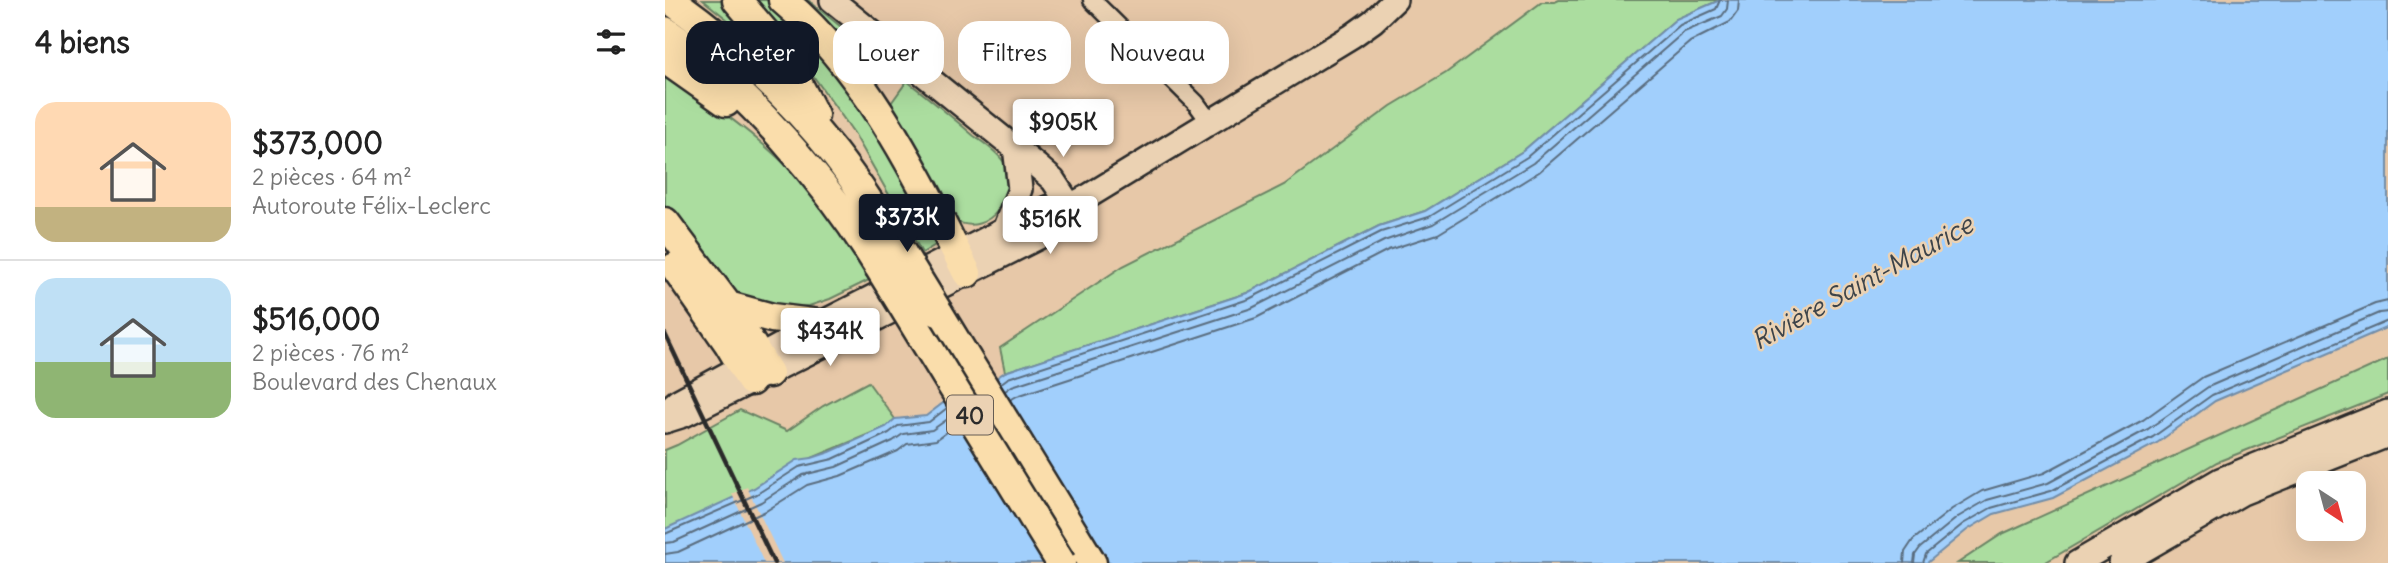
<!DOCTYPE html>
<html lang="fr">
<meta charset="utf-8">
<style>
:root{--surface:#fff;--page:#f2f2f2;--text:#222;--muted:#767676;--line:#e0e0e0;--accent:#111827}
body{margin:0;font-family:Delius,sans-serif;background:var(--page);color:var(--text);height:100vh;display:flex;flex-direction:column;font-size:26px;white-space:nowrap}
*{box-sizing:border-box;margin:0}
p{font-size:23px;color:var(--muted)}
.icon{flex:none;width:38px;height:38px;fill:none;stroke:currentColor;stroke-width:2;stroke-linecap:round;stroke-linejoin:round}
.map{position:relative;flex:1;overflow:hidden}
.sheet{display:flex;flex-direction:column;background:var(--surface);width:665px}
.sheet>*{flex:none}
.guide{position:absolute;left:21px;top:21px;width:665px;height:63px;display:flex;gap:14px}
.needle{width:46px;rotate:144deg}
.controls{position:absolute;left:1631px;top:471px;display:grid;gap:14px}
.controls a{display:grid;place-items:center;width:70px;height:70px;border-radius:14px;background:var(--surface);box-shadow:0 7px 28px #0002;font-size:35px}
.price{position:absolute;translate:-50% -60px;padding:0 16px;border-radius:7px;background:#fff;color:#222;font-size:23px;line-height:46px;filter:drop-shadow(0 2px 4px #0008)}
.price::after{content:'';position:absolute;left:50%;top:42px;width:21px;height:16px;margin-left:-10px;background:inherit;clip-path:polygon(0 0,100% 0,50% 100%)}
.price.on{background:var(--accent);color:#fff}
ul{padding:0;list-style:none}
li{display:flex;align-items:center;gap:21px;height:175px;padding:0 35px}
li+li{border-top:2px solid var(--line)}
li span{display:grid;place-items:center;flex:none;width:196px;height:140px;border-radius:21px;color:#555}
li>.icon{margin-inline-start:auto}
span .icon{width:84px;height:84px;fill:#fffc;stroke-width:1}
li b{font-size:30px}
h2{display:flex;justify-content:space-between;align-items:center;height:84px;padding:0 35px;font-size:30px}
.tag{padding:0 24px;border-radius:21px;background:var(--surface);box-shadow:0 7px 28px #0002;font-size:24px;line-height:63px}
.tag.on{background:var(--accent);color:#fff}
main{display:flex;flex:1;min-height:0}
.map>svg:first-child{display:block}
.green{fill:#abdd9f;stroke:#6b8465;stroke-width:2}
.water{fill:#a1cffc;stroke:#728da8;stroke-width:2}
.pier{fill:#e7c8a8}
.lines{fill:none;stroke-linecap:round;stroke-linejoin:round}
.shore{stroke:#5a6d7f;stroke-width:2}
.street-casing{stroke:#2b2b2b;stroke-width:21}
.secondary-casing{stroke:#2b2b2b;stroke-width:28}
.highway-casing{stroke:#2b2b2b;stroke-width:33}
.street{stroke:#ebd2b3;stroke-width:16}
.secondary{stroke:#ebd2b3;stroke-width:23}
.highway{stroke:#faddab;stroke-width:28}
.rail{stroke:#2b2b2b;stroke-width:4.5}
.highway-bridge-casing{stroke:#2b2b2b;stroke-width:33;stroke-linecap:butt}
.highway-bridge{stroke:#faddab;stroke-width:28}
.labels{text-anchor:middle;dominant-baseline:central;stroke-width:5;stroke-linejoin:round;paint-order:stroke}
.shield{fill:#ebd2b3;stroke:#655d54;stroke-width:2}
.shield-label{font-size:23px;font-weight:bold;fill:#2b2b2b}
.water-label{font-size:26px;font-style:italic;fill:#3d444a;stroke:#ebd2b3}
</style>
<main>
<section class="sheet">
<h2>4 biens<svg class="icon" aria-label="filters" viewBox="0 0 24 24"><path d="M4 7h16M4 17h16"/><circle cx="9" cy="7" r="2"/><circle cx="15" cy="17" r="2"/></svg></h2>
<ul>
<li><span style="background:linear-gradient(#ffd9b3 75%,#c2b280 0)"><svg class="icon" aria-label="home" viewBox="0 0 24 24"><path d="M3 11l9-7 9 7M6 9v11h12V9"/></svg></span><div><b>$373,000</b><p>2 pièces · 64 m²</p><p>Autoroute Félix-Leclerc</p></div></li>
<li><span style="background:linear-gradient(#bfe0f5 60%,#8fb573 0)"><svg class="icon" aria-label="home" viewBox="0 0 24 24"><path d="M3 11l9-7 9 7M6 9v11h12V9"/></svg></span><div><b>$516,000</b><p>2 pièces · 76 m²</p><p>Boulevard des Chenaux</p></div></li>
</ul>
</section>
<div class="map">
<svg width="1723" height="563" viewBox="0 0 1723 563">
<rect width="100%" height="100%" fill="#e7c8a8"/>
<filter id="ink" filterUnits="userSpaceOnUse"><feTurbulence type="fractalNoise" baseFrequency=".0143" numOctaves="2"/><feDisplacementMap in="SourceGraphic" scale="14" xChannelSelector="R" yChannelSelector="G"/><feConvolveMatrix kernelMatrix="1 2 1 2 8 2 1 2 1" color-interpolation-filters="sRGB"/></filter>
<g filter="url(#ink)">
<!-- green -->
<path class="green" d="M38 0H60L86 31 83 36Z
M85 0H108L191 90 272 244 257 253 189 133 144 70Z
M134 0H143L213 57 200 72Z
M894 0H1055L1011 19 858 151 760 211 714 226 582 293 340 372 335 348 458 266 619 185 726 106 781 73 877 2H890Z
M0 71C58 112 119 153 162 212 178 233 192 257 206 279L165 299 144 306 105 309 67 292 51 276 0 207Z
M242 81C265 99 287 117 309 136 319 143 331 151 338 161 359 191 322 240 290 220L224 106Z
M1723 359V394L1552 462 1379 563H1293L1337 534Z
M203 382 230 419 221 427 147 458 0 537V450L12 445 75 410 122 431 158 406Z"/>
<!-- water -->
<path class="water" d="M1055 0H1723V327L1550 401 1492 443 1388 498 1329 514 1302 530 1262 563H0V529L89 488 132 460 147 458 165 452 221 427 230 419 261 416 282 400 321 385 340 372 582 293 714 226 760 211 858 151 1011 19Z"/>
<!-- pier -->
<path class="pier" d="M82 487 118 563H99L67 494Z"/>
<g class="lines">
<!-- shore -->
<path class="shore" d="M335 384 343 378 584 299 716 232 764 217 862 157 1015 25 1051 9 1055 0
M340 391 347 386 587 308 719 241 768 224 868 163 1019 32 1057 16 1062 9 1063 0
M345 400 352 396 591 318 723 250 773 234 874 172 1025 42 1065 22 1073 11 1074 0
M0 534 92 494 134 467 168 459 224 433 233 426 264 422 282 408
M0 543 9 542 96 502 138 475 171 467 228 441 238 434 267 430 287 416
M0 554 13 552 101 511 142 485 175 476 233 451 242 444 271 440 292 425
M1239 563 1240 552 1248 540 1287 509 1317 491 1379 473 1478 420 1538 377 1710 304 1723 301
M1249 563 1250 555 1255 548 1293 517 1322 500 1383 483 1483 429 1543 387 1714 313 1723 312
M1258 563 1261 554 1298 524 1326 508 1386 491 1488 437 1547 395 1723 321"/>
<!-- street casing -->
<g class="street-casing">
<path id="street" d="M427 0 531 103 545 122"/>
</g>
<!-- secondary casing -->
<g class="secondary-casing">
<path id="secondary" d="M167 0 372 166 388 180 405 206
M339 230 355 189 350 147
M0 412 13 401 155 324 382 208 405 206 422 197 687 36 708 21 730 0
M0 421 19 415 374 237 393 226 405 206
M1412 563 1555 480 1723 412
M1456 563 1577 493 1723 435"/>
</g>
<!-- highway casing -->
<g class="highway-casing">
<path id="highway" d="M6 0C66 43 123 95 169 153 194 185 216 220 238 255
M72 0 116 51 149 115
M118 0C204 73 252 175 302 273
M0 31C83 90 161 181 214 267
M0 59 61 102
M0 222 63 306 104 373
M10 267 64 344 86 381
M63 306 107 318 155 324
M273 312 427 563"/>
</g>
<!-- street -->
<use href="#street" class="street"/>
<!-- secondary -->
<use href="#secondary" class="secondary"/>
<!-- highway -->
<use href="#highway" class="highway"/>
<!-- rail -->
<path class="rail" d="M0 334 109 563"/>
<!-- highway-bridge casing -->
<g class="highway-bridge-casing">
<path id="highway-bridge" d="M238 255 273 312
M214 267 396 563"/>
</g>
<!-- highway-bridge -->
<use href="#highway-bridge" class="highway-bridge"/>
</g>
</g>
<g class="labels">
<!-- shield labels -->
<rect class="shield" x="282" y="395.5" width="46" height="39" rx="5"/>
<g class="shield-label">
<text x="305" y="415">40</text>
</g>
<!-- water labels -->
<g class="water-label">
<text transform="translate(1197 282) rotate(-29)">Rivière Saint-Maurice</text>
</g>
</g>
</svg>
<div class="controls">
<a><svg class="needle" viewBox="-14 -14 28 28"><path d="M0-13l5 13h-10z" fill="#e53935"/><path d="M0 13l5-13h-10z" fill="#767676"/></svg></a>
</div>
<b class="price" style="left:398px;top:159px">$905K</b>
<b class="price on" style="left:242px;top:254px">$373K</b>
<b class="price" style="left:385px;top:256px">$516K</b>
<b class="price" style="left:165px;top:368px">$434K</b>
<div class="guide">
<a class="tag on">Acheter</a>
<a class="tag">Louer</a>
<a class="tag">Filtres</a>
<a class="tag">Nouveau</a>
</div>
</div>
</main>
